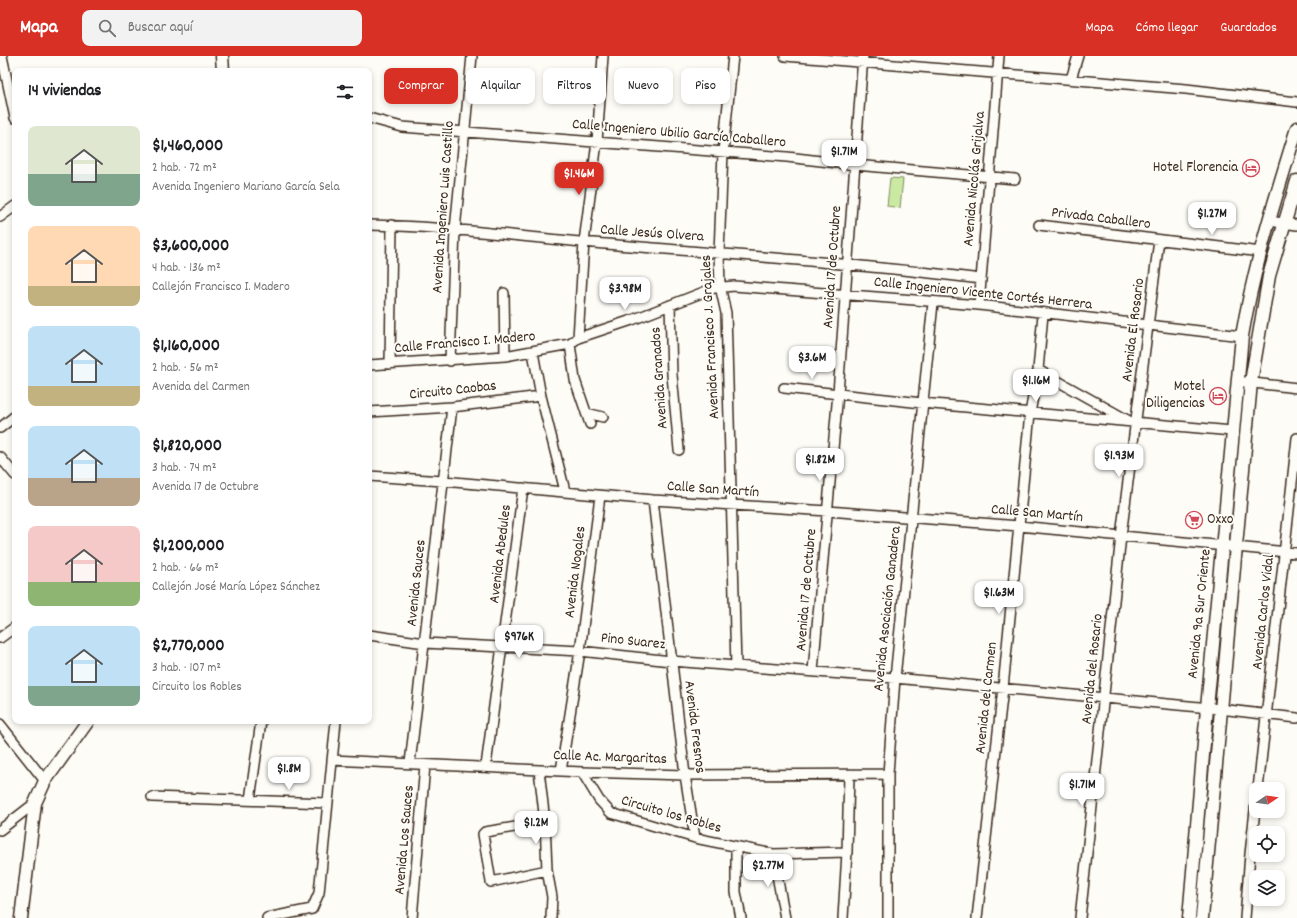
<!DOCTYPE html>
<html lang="es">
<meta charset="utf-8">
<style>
:root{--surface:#fff;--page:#f2f2f2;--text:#202124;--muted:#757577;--accent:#d93025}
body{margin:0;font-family:Dekko,sans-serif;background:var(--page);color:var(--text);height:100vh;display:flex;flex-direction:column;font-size:15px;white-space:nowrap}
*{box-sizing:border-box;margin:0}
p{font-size:13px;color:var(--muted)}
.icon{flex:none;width:22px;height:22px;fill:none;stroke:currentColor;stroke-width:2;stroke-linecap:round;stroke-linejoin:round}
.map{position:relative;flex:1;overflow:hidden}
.sheet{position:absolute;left:12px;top:12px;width:360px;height:656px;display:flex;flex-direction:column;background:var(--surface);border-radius:8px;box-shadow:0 2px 6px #0003}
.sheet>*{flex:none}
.banner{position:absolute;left:384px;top:12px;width:380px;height:36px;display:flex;gap:8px}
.needle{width:26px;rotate:77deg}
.buttons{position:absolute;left:1249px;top:726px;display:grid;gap:8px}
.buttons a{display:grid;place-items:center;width:36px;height:36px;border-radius:8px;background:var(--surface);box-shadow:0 2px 6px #0003;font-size:20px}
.price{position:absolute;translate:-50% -34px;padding:0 9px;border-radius:8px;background:#fff;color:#222;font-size:13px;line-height:26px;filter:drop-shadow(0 1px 2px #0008)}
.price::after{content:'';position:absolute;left:50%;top:24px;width:12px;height:9px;margin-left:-6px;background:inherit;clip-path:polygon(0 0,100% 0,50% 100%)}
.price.active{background:var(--accent);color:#fff}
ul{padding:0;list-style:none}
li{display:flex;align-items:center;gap:12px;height:100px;padding:0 16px}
li span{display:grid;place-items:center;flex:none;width:112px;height:80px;border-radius:8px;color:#555}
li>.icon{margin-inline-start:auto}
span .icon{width:48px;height:48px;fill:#fffc;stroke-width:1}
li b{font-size:17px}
h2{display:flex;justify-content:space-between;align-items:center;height:48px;padding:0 16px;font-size:17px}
.pill{padding:0 14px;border-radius:8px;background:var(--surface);box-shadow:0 2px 6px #0003;font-size:14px;line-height:36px}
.pill.active{background:var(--accent);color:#fff}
header{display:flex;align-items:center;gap:24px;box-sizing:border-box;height:56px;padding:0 20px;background:var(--accent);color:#fff}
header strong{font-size:19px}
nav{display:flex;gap:22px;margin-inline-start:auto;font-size:14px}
.search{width:280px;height:36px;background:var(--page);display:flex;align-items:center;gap:10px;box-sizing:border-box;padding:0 14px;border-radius:8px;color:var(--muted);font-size:15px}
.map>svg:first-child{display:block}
.green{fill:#caeaa3;stroke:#828a60}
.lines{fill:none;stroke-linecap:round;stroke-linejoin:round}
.street-casing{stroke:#3b2a1e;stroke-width:12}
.secondary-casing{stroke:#3b2a1e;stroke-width:15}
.street{stroke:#fdfcf7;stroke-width:9}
.secondary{stroke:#fdfcf7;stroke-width:12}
.labels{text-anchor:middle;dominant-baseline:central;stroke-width:4;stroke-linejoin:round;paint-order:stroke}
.street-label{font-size:15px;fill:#3b2a1e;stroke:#fdfcf7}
.poi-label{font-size:15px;fill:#3b2a1e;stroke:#fdfcf7;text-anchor:end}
</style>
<header>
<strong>Mapa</strong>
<div class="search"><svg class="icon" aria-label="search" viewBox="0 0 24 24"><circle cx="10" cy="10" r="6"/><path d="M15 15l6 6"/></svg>Buscar aquí</div>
<nav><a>Mapa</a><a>Cómo llegar</a><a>Guardados</a></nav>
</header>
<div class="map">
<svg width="1297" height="862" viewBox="0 0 1297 862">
<rect width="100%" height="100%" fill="#fdfcf7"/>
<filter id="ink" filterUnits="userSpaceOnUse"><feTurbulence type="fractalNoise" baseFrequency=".025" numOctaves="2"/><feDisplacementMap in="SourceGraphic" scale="8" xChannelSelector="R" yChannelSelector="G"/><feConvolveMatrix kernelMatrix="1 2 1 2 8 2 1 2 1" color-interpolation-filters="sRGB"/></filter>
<g filter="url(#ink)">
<!-- green -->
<path class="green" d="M890 122 903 123 900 152 887 150Z"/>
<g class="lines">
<!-- street casing -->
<g class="street-casing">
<path id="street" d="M2 0 15 62
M733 0 723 96 719 197 720 230 726 257 736 610
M785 0 1186 33 1297 46
M1071 23 1078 0
M369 62 402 71 787 101 855 109 1015 123
M0 161 15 150
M1269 165 1297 169
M369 169C444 170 519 181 594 187 723 198 852 207 981 223
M1039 169 1261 196
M504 237 505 300
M670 249 672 319 679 394
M979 249 999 0
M578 282 584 186 597 86 603 0
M570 288 575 324 590 368
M533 296 541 340 565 435
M450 305 455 174 472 0
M390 308 392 169
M369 309 505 300 570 288 578 282 632 264 714 232 734 230 979 249 1242 280
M1038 314 1129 365
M1245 326 1297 332
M784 332 922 347 1232 375
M369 356 452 351 541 340
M586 357 603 361
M0 372 15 360
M0 401 15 419
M369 420 443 425 653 444 828 455 1019 470 1297 497
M653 444 685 719 695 782
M369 579 425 587 580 595 671 605 895 622 1220 653 1297 662
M0 582 15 571
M813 615 838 337 863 0
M0 668 45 725
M332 704 582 716 685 719 888 718
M410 707 452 351
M486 710 523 432
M539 714 545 766 547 814 552 841 551 862
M561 715 580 595 600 440
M582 716 599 744 611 757 695 782 773 798 847 796
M1258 733 1297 382
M152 741 327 747
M250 744 261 665
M545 766 485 776 483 778 491 826 547 814
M0 774 35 747
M736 791V836L741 862
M773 798 785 862
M267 862 312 853 319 837 336 665
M412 862 425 709
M843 862 847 796 849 719
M888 862V718L895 622 933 247
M977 862 1003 632 1030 357 1038 314 1043 258
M1080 862 1121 480 1159 184
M1245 862 1250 798 1256 746"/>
</g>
<!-- secondary casing -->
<g class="secondary-casing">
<path id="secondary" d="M222 0 223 15
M21 862 35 747 45 725 88 665
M1189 862 1207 652 1242 280C1254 209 1276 140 1297 72
M1202 862 1251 326 1269 220 1297 125"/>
</g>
<!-- street -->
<use href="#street" class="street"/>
<!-- secondary -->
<use href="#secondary" class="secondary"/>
</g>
</g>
<!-- icons -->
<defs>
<g id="hotel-ring" transform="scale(0.9)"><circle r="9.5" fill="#fdfcf7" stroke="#d1495b" stroke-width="1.5"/><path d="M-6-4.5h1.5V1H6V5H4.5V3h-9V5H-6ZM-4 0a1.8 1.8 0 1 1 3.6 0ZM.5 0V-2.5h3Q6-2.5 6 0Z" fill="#d1495b"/></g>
<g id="supermarket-ring" transform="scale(0.9)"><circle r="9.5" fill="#fdfcf7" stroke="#d1495b" stroke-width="1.5"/><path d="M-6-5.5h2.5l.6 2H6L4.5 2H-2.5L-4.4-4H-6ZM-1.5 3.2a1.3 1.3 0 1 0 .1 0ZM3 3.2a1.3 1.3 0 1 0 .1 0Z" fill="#d1495b"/></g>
</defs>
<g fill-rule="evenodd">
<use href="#hotel-ring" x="1251" y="112"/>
<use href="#hotel-ring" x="1218" y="340"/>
<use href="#supermarket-ring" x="1194" y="464"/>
</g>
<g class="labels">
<!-- street labels -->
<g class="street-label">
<text transform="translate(679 78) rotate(5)">Calle Ingeniero Ubilio García Caballero</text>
<text transform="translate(975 123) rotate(-85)">Avenida Nicolás Grijalva</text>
<text transform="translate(444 151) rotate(-86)">Avenida Ingeniero Luis Castillo</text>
<text transform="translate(1101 163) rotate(7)">Privada Caballero</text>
<text transform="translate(652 178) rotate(4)">Calle Jesús Olvera</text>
<text transform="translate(833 211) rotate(-86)">Avenida 17 de Octubre</text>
<text transform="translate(983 238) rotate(6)">Calle Ingeniero Vicente Cortés Herrera</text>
<text transform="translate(1134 274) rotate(-83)">Avenida El Rosario</text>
<text transform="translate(711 281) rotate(-93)">Avenida Francisco J. Grajales</text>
<text transform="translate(465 287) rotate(-5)">Calle Francisco I. Madero</text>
<text transform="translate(660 322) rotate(-94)">Avenida Granados</text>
<text transform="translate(453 335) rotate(-6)">Circuito Caobas</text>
<text transform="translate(713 434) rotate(4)">Calle San Martín</text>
<text transform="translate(1037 458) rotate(5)">Calle San Martín</text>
<text transform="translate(501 498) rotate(-83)">Avenida Abedules</text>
<text transform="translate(576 516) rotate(-83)">Avenida Nogales</text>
<text transform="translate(417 527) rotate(-84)">Avenida Sauces</text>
<text transform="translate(807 534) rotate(-85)">Avenida 17 de Octubre</text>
<text transform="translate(888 553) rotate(-84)">Avenida Asociación Ganadera</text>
<text transform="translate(1264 556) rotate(-84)">Avenida Carlos Vidal</text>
<text transform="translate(1200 558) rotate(-84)">Avenida 9a Sur Oriente</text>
<text transform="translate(633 586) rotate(6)">Pino Suarez</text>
<text transform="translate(1093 613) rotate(-84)">Avenida del Rosario</text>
<text transform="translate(987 642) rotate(-84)">Avenida del Carmen</text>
<text transform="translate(694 671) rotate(83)">Avenida Fresnos</text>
<text transform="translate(610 702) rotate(2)">Calle Ac. Margaritas</text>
<text transform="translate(671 759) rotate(16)">Circuito los Robles</text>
<text transform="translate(405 784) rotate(-85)">Avenida Los Sauces</text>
</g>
<!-- poi labels -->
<g class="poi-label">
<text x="1238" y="112">Hotel Florencia</text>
<text x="1205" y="331">Motel<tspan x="1205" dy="17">Diligencias</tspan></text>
<text x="1207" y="464" text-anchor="start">Oxxo</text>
</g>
</g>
</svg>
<div class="buttons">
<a><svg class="needle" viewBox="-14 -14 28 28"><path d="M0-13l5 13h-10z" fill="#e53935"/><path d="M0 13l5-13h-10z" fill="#757577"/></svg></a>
<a><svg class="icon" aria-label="locate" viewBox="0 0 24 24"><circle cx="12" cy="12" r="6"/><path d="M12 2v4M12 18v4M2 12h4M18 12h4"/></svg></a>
<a><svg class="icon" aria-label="layers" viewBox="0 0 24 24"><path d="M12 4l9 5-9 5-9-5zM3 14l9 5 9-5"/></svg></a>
</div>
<b class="price" style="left:844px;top:118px">$1.71M</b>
<b class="price active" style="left:579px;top:140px">$1.46M</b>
<b class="price" style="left:1212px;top:180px">$1.27M</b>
<b class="price" style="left:625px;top:255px">$3.98M</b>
<b class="price" style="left:812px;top:324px">$3.6M</b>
<b class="price" style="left:1036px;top:347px">$1.16M</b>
<b class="price" style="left:1119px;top:422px">$1.93M</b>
<b class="price" style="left:820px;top:426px">$1.82M</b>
<b class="price" style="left:999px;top:559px">$1.63M</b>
<b class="price" style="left:519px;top:603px">$976K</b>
<b class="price" style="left:289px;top:735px">$1.8M</b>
<b class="price" style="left:1082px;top:751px">$1.71M</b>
<b class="price" style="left:536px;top:789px">$1.2M</b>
<b class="price" style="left:768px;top:832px">$2.77M</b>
<div class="banner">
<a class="pill active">Comprar</a>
<a class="pill">Alquilar</a>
<a class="pill">Filtros</a>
<a class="pill">Nuevo</a>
<a class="pill">Piso</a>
</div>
<section class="sheet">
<h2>14 viviendas<svg class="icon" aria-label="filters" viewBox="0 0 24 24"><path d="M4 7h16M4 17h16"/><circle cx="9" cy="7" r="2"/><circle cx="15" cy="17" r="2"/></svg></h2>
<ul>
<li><span style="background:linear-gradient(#dfe7d0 60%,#7fa58c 0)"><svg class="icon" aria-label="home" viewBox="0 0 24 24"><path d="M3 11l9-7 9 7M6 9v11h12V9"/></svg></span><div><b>$1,460,000</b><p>2 hab. · 72 m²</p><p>Avenida Ingeniero Mariano García Sela</p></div></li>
<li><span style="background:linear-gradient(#ffd9b3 75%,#c2b280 0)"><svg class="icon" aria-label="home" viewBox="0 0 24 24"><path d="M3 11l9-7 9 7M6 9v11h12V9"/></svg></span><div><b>$3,600,000</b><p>4 hab. · 136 m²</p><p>Callejón Francisco I. Madero</p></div></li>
<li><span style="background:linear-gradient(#bfe0f5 75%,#c2b280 0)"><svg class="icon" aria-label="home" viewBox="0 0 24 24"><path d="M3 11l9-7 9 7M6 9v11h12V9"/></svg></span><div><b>$1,160,000</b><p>2 hab. · 56 m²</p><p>Avenida del Carmen</p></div></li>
<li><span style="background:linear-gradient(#bfe0f5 65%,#b9a48a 0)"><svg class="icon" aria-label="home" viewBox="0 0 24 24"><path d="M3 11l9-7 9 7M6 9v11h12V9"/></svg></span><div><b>$1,820,000</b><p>3 hab. · 74 m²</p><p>Avenida 17 de Octubre</p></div></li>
<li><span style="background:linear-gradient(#f6c9c9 70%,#8fb573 0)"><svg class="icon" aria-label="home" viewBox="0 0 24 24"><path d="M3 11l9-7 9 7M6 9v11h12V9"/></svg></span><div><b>$1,200,000</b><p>2 hab. · 66 m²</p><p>Callejón José María López Sánchez</p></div></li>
<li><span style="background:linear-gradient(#bfe0f5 75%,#7fa58c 0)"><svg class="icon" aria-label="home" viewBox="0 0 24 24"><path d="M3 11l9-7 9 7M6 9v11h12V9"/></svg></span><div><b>$2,770,000</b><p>3 hab. · 107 m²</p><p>Circuito los Robles</p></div></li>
</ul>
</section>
</div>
